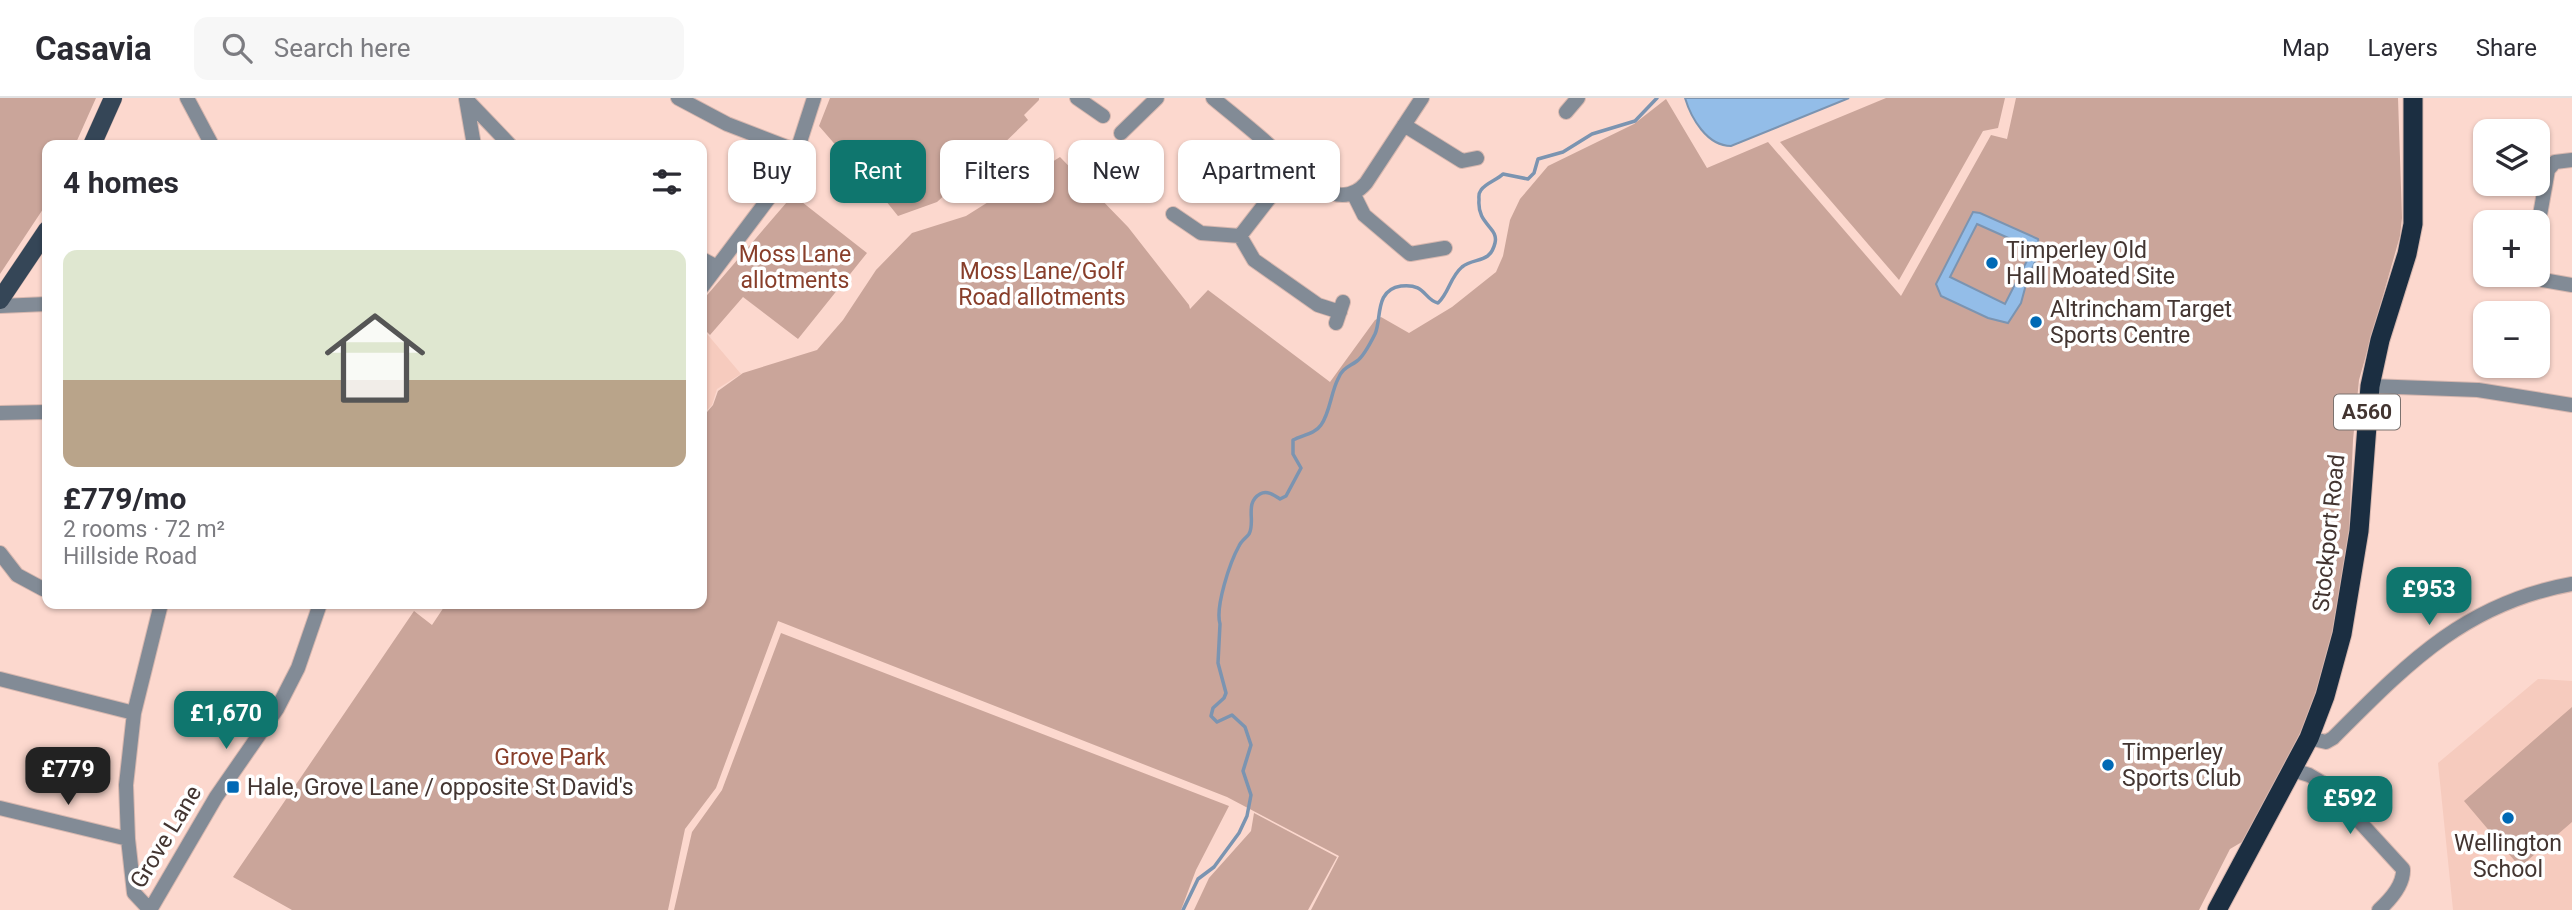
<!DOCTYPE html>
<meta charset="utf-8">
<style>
:root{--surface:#fff;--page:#f7f7f7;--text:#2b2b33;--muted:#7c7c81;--line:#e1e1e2;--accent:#0f766e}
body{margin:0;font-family:Roboto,sans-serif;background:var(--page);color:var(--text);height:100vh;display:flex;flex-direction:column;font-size:26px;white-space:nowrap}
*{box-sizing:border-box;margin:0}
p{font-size:23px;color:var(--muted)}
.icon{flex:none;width:38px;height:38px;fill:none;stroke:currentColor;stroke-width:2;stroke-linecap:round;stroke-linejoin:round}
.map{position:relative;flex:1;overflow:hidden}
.details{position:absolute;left:42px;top:42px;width:665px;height:469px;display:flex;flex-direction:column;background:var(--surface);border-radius:14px;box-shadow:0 2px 5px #0004}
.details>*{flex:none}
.banner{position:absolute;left:728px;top:42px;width:665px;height:63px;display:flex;gap:14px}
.tools{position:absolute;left:2473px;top:21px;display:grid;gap:14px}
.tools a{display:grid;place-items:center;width:77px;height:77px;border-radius:14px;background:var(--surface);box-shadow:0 2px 5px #0004;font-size:35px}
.price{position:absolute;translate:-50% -60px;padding:0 16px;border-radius:14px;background:var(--accent);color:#fff;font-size:23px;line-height:46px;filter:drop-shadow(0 2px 4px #0008)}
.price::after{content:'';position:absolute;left:50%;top:42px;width:21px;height:16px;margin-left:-10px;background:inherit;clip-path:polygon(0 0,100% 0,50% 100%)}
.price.on{background:#222;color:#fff}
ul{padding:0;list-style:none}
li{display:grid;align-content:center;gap:14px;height:371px;padding:0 21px}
li span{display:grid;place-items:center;height:217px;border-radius:14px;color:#555}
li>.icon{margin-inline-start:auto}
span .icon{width:126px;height:126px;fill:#fffc;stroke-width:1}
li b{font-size:30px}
h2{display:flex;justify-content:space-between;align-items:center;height:84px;padding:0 21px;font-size:30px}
.chip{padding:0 24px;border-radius:14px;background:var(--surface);box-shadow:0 2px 5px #0004;font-size:24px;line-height:63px}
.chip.on{background:var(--accent);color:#fff}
header{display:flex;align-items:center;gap:42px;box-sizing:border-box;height:98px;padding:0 35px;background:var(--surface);border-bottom:2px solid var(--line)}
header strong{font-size:33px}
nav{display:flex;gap:38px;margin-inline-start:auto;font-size:24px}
.search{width:490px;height:63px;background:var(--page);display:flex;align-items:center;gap:18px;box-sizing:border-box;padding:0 24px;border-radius:14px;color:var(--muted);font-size:26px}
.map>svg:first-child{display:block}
.built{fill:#f6cbbe}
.green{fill:#caa59a}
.water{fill:#93bde8;stroke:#7b94b1;stroke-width:2;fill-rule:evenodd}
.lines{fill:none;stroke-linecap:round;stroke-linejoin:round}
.stream{stroke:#7b94b1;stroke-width:3.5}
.minor-casing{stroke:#d7b7af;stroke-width:16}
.major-casing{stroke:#d7b7af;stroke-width:19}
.highway-casing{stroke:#d7b7af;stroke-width:21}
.minor{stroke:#828b96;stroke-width:14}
.major{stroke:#354657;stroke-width:18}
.highway{stroke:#1b2e41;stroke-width:19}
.poi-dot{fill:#0069b5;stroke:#fff;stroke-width:2.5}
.labels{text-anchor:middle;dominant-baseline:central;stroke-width:7;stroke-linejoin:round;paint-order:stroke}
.shield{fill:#fff;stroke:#7b726f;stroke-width:2}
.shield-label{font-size:21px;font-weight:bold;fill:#433531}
.poi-label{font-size:23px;fill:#433531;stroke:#fff;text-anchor:start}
.park-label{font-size:23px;fill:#883e2a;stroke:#fff}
.street-label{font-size:23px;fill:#433531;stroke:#fff}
</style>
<header>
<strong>Casavia</strong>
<div class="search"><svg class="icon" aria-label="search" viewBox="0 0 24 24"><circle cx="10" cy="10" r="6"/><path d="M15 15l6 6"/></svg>Search here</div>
<nav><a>Map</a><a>Layers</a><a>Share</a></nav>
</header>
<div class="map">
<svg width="2572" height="812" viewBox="0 0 2572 812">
<rect width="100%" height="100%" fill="#fcd8ce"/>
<!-- built -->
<path class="built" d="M702 230 741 276 717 291 712 307 702 317Z
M2538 581 2572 583V812H2453L2438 665Z"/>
<!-- green -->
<path class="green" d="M0 0H96L75 47H47V105L0 176Z
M830 0H1039V2L1024 17 1028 22 969 79 967 77 937 104 898 118 849 57 846 59 819 28Z
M1886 0H2005L1998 30 1983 33 1899 182 1780 44Z
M2016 0H2398L2402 120 2400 138 2359 282 2353 342 2349 433 2336 522 2312 611 2247 741 2230 751 2199 812H1311L1339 758 1227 699 778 523 716 690 685 731 668 812H292L233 779 414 513 432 527 446 506H702V320L713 307 718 293 743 275 817 252 843 222 876 172 912 135 966 118 1060 59 1128 129 1189 207 1190 211 1208 192 1330 284 1375 222 1381 219 1409 235 1452 209 1496 174 1503 158 1510 122 1520 101 1548 68 1634 26 1666 1 1707 70 1768 44 1901 198 1991 37 2007 41Z
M793 97 867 155 798 241 743 199 710 237 702 229V203Z
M781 535 1229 708 1196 772 1181 812H674L692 734 722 692Z
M2572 609V724L2520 769 2464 703Z
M1254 715 1337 759 1308 812H1194L1209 780 1251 733Z"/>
<!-- water -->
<path class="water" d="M1685 0H1849L1731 48C1707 48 1691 20 1685 0Z
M1973 114 1980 115 2038 141 2040 154 2028 179 2021 205 2008 225 1988 220 1941 198 1936 186ZM1977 126 2033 151 2005 206 1950 179Z"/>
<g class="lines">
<!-- stream -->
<path class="stream" d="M1183 812 1198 781 1214 769 1239 735 1247 718 1251 697 1243 673 1251 647 1245 629 1232 617 1217 624 1211 618 1213 610 1224 600 1226 595 1218 565 1220 526C1215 509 1230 464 1239 448 1241 443 1246 440 1249 436 1256 424 1244 405 1260 396 1267 392 1274 397 1280 401L1286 398 1301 370 1293 356V342C1302 337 1315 336 1321 327 1330 315 1331 294 1338 281 1342 270 1349 269 1357 263 1364 258 1371 244 1375 236 1382 221 1374 192 1401 188 1426 185 1424 202 1438 205 1449 195 1450 179 1462 169 1475 159 1490 166 1495 145 1499 129 1477 127 1479 102 1479 98 1478 96 1481 92 1486 85 1497 82 1503 76L1528 81 1534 75 1538 61 1563 54 1592 36 1635 23 1657 0"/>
<!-- minor casing -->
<g class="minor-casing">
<path id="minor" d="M187 0 212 47
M678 0 727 26 797 53
M1077 0 1103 18
M1213 0C1231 15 1250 30 1268 46 1290 66 1335 121 1366 85L1422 0
M466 1 510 47
M466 1 474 47
M1566 14 1578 0
M1404 27 1462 63 1477 60
M1121 35 1157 0
M1353 95 1364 117 1410 156 1445 150
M1173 116 1201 135 1240 138
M2538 128 2548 72 2555 64 2572 62
M1240 138 1254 162 1318 207 1340 214
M1240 138 1292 71
M702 161 717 169
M2535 177 2543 182 2572 187
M702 189 781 84 797 53 814 0
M0 208 47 206
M1336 225 1343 204
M2370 288 2478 292 2572 307
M0 315 47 314
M0 455 17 477 43 491 47 489
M0 581 134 615
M2309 640 2326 644 2333 640C2407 566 2465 505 2572 486
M2293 672 2309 677 2326 687 2403 771C2404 787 2390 802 2379 812
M0 710 128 741
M150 812 216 699 277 611 298 570 320 506
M150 812 134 795 128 741 126 687 134 615 161 506"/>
</g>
<!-- major casing -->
<g class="major-casing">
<path id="major" d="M92 47 113 0
M0 202 47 132"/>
</g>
<!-- highway casing -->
<g class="highway-casing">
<path id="highway" d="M2217 812 2309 640 2325 598 2342 536 2359 433 2370 288 2380 242 2407 156 2413 126V0"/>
</g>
<!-- minor -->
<use href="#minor" class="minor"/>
<!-- major -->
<use href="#major" class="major"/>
<!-- highway -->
<use href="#highway" class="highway"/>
</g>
<!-- markers -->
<g class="poi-dot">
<circle cx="1992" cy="165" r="7"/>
<circle cx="2036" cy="224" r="7"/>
<circle cx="2108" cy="667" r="7"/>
<rect x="226" y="682" width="14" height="14" rx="3.5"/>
<circle cx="2508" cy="720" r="7"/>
</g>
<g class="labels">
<!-- shield labels -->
<rect class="shield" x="2334" y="296.5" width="66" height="35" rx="5"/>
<g class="shield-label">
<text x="2367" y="314">A560</text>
</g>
<!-- poi labels -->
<g class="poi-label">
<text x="2006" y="152">Timperley Old<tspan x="2006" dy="26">Hall Moated Site</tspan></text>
<text x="2050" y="211">Altrincham Target<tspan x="2050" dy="26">Sports Centre</tspan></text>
<text x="2122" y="654">Timperley<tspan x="2122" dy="26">Sports Club</tspan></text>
<text x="247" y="689">Hale, Grove Lane / opposite St David's</text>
<text x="2508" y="745" text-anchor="middle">Wellington<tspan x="2508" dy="26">School</tspan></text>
</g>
<!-- park labels -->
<g class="park-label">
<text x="795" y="156">Moss Lane<tspan x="795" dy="26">allotments</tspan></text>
<text x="1042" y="173">Moss Lane/Golf<tspan x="1042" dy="26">Road allotments</tspan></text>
<text x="550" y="659">Grove Park</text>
</g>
<!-- street labels -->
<g class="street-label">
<text transform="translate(2329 435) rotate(-84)">Stockport Road</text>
<text transform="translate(166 739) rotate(-59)">Grove Lane</text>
</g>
</g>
</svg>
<div class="tools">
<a><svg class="icon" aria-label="layers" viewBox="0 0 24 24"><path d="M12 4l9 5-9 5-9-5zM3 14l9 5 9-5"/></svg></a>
<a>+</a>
<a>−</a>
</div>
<b class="price" style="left:2429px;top:529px">£953</b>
<b class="price" style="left:226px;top:653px">£1,670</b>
<b class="price on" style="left:68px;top:709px">£779</b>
<b class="price" style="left:2350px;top:738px">£592</b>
<div class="banner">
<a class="chip">Buy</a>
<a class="chip on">Rent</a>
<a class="chip">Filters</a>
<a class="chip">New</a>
<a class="chip">Apartment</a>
</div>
<section class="details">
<h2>4 homes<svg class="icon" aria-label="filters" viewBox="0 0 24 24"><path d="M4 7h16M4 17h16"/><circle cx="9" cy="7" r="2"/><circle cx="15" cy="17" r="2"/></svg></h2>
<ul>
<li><span style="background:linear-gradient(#dfe7d0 60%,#b9a48a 0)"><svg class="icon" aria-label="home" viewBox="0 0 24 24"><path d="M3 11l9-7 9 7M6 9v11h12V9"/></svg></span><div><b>£779/mo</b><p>2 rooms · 72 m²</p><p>Hillside Road</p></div></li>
</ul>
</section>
</div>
